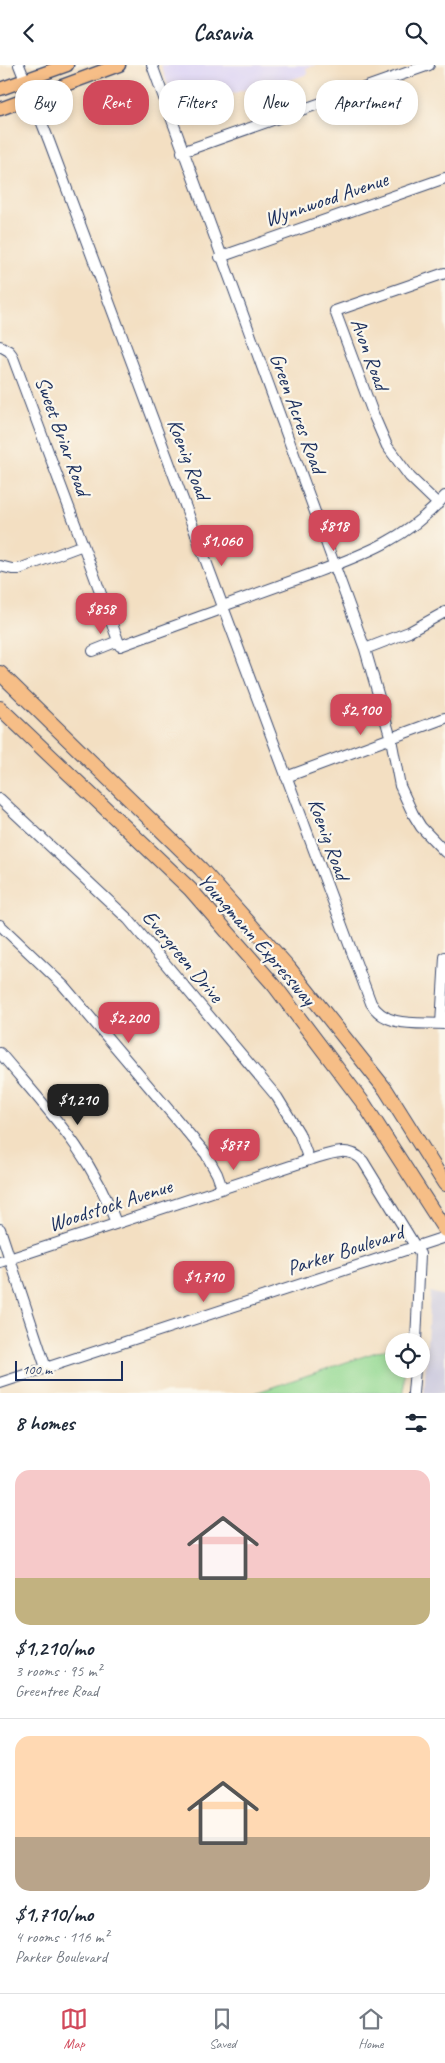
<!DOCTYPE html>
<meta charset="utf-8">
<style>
:root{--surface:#fff;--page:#f2f2f3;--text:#1f2937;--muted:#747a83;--line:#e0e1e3;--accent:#d1495b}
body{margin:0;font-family:Caveat,sans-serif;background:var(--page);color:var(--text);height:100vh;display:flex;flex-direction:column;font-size:19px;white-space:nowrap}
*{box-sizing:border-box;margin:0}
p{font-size:16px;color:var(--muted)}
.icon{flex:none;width:28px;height:28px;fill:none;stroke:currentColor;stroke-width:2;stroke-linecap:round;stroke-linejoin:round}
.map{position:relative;height:1328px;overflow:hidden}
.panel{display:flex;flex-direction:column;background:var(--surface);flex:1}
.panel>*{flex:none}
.hud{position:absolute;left:15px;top:15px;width:415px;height:45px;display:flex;gap:10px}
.buttons{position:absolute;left:385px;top:1268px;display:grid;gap:10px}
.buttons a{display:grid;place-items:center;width:45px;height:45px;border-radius:50%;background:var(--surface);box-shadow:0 2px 8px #0003;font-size:25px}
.scale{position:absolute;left:15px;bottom:12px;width:108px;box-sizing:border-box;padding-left:5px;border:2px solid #1b2f5e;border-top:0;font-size:14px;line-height:18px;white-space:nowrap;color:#1b2f5e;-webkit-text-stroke:4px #fbf7ec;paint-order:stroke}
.price{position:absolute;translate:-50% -42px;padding:0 11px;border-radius:10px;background:var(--accent);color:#fff;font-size:16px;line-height:32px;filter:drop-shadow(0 1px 2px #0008)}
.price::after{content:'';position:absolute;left:50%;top:30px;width:15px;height:11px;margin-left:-8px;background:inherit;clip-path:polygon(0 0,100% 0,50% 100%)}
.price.selected{background:#222;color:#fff}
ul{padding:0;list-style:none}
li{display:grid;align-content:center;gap:10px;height:265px;padding:0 15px}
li+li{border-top:1px solid var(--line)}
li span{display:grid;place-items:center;height:155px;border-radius:15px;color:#555}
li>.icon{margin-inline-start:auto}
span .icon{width:90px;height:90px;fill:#fffc;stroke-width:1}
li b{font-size:21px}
h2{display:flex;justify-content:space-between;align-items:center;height:60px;padding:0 15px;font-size:21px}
.pill{padding:0 18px;border-radius:20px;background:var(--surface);box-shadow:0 2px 8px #0003;font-size:18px;line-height:45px}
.pill.selected{background:var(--accent);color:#fff}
header{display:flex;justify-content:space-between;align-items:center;height:65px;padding:0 15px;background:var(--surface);font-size:22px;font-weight:600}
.tab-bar{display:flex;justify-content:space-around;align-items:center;height:70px;border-top:1px solid var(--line);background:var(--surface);font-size:14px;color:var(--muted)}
.tab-bar a{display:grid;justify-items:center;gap:2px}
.tab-bar .selected{color:var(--accent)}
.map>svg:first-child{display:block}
.built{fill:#ded5f5}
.industrial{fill:#c3c1db}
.green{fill:#94d993;stroke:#588478}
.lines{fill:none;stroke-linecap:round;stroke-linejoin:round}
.minor-casing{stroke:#3b496d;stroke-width:12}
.major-casing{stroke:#3b496d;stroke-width:15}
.highway-casing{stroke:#3b496d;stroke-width:16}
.minor{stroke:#fff;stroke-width:10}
.major{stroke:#f6be87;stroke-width:12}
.highway{stroke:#f6be87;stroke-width:14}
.labels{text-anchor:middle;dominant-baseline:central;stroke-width:4.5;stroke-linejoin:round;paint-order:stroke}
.street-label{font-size:21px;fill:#1b2f5e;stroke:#fbf7ec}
</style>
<header><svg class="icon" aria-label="back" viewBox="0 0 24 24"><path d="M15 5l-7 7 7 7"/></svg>Casavia<svg class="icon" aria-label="search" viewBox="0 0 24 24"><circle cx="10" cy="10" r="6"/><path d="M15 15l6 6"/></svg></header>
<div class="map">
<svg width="445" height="1328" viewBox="0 0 445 1328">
<rect width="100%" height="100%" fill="#fbf7ec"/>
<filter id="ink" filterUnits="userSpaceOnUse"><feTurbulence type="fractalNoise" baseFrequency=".02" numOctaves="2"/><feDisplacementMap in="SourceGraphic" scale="10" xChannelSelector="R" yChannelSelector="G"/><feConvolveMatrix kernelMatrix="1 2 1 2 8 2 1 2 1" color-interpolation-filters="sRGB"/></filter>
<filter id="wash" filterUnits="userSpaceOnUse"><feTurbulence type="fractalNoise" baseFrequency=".0096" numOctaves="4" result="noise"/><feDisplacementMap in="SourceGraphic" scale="20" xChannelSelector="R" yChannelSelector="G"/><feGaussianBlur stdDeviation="1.12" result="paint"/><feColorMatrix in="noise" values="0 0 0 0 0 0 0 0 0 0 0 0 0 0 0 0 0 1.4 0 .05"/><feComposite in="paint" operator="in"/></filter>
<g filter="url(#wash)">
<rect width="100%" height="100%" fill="#f3dfc2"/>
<!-- built -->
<path class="built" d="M161 0H316L306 3 308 9 263 24 261 19 220 33 217 26 175 41Z"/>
<!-- industrial -->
<path class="industrial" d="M430 1227 445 1231V1328H424Z"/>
<!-- green -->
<path class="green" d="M394 1281V1304H404V1328H255Z"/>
</g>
<g filter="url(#ink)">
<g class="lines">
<!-- minor casing -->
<g class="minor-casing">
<path id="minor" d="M19 0 49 76 371 938C386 964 419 957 445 959
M152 0 365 584 391 674 400 721 413 749 421 762 445 787
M182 87 429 0
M220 192 445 113
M0 281 9 286 12 290 83 480 19 504H12L0 501
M438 439 410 412 387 381 374 351 335 246 445 208
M83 480 120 581 224 543
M223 541C254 530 284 519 314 508 365 489 408 473 445 431
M365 584 409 567 445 547
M93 586 118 576
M286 712 445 653
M0 734 128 854 277 1032 299 1068 309 1095
M0 860 63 920 206 1089 217 1109 222 1123
M441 959 445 892
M0 988C46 1043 92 1089 116 1158
M0 1164 46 1303
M0 1197 309 1095C327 1090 348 1079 363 1096L420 1189 416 1276
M0 1318 445 1172
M413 1328 415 1304"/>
</g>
<!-- major casing -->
<g class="major-casing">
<path id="major" d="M0 24 67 0
M0 44 119 0"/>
</g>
<!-- highway casing -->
<g class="highway-casing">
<path id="highway" d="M0 608 201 804 289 903 386 1025 445 1119
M0 643 190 824 274 920 364 1039 445 1165"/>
</g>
<!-- minor -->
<use href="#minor" class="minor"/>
<!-- major -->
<use href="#major" class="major"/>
<!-- highway -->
<use href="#highway" class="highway"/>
</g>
</g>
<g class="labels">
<!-- street labels -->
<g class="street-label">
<text transform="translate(326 134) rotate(-19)">Wynnwood Avenue</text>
<text transform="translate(370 289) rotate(70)">Avon Road</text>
<text transform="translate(298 348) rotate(70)">Green Acres Road</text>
<text transform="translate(63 371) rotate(70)">Sweet Briar Road</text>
<text transform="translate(189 394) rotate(69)">Koenig Road</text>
<text transform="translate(329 774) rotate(70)">Koenig Road</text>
<text transform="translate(257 874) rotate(49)">Youngmann Expressway</text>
<text transform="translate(183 891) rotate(50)">Evergreen Drive</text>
<text transform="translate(110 1140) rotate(-18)">Woodstock Avenue</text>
<text transform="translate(345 1185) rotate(-18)">Parker Boulevard</text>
</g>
</g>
</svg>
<div class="buttons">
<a><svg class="icon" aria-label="locate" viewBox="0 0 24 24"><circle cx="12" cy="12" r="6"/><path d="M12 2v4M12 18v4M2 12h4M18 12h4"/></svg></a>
</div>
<div class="scale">100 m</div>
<b class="price" style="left:334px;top:487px">$818</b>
<b class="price" style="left:222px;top:502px">$1,060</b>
<b class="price" style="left:101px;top:570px">$858</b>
<b class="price" style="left:361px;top:671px">$2,100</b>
<b class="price" style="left:129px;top:979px">$2,200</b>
<b class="price selected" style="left:78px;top:1061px">$1,210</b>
<b class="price" style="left:234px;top:1106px">$877</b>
<b class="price" style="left:204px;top:1238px">$1,710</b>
<div class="hud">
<a class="pill">Buy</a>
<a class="pill selected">Rent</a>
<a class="pill">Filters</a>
<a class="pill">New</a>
<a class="pill">Apartment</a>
</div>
</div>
<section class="panel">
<h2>8 homes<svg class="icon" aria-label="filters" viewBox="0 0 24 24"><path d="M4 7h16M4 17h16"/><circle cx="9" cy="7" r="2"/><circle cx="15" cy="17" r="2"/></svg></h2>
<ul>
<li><span style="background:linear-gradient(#f6c9c9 70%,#c2b280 0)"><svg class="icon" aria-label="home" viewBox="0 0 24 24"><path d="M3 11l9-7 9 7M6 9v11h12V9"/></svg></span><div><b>$1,210/mo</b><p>3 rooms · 95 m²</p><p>Greentree Road</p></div></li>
<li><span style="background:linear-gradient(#ffd9b3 65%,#b9a48a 0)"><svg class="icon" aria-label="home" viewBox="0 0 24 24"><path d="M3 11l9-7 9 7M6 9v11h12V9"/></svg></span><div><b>$1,710/mo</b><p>4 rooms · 116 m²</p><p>Parker Boulevard</p></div></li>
</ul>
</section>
<nav class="tab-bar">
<a class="selected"><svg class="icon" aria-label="map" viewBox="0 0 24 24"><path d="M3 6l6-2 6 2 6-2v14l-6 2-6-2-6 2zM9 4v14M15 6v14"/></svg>Map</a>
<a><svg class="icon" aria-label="saved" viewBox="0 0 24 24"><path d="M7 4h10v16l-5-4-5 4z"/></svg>Saved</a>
<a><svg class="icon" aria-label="home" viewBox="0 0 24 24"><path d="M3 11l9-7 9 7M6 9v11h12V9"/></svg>Home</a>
</nav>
